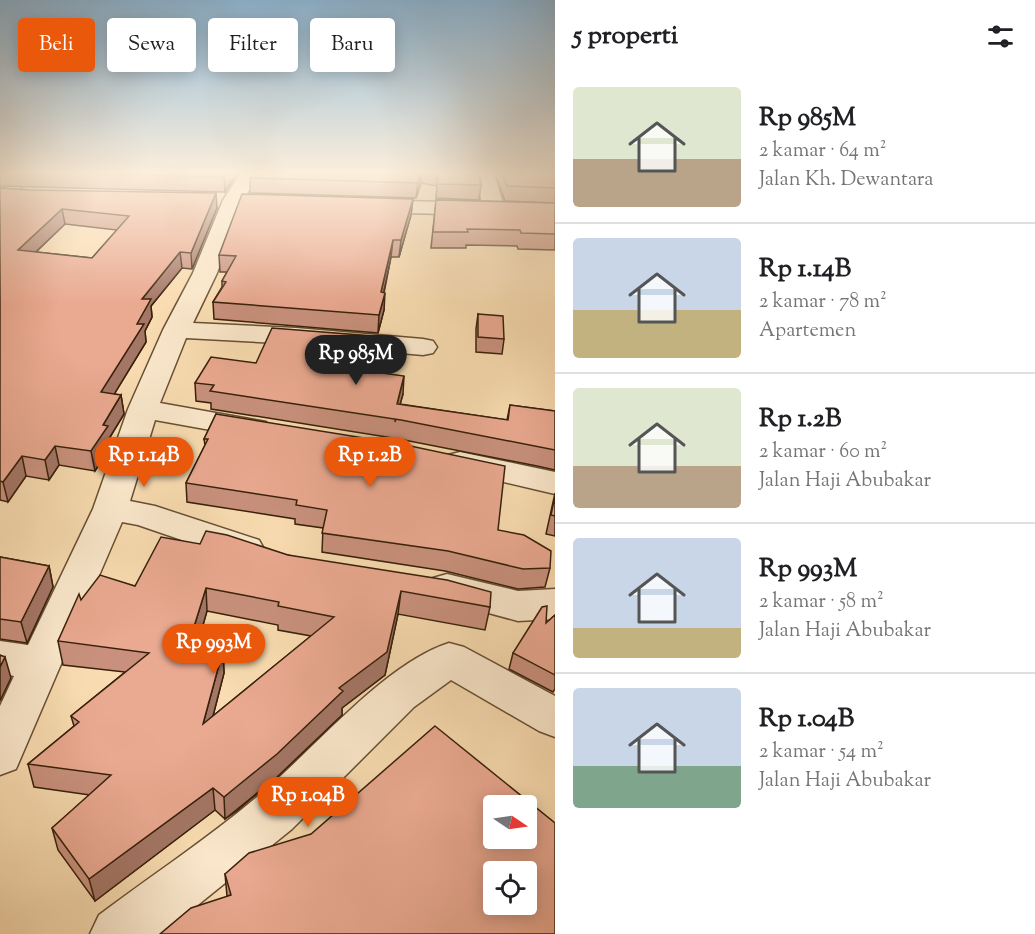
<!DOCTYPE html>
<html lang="id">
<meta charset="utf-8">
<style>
:root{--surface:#fff;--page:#f6f6f6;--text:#202124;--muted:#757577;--line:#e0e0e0;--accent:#ea580c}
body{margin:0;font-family:"Sorts Mill Goudy",serif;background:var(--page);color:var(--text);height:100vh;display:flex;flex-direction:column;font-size:22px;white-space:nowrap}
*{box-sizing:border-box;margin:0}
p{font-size:20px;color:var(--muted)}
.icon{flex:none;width:33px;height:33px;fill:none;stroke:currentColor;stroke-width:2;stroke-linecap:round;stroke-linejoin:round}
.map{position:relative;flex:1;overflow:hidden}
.side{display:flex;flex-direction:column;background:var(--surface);width:480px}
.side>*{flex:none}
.top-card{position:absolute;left:18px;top:18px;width:447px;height:54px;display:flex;gap:12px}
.needle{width:39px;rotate:103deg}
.controls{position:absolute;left:483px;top:795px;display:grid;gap:12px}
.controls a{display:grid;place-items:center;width:54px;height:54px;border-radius:6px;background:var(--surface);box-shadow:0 3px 15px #0003;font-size:30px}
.price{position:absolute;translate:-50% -51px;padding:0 14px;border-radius:21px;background:var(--accent);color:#fff;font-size:20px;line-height:39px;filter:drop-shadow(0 2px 3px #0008)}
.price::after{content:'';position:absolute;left:50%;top:36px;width:18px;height:14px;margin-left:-9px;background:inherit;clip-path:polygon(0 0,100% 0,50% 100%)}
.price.active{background:#222;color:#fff}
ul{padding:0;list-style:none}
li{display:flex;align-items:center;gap:18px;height:150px;padding:0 18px}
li+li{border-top:2px solid var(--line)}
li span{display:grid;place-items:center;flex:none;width:168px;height:120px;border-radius:6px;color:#555}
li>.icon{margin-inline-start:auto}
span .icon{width:72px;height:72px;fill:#fffc;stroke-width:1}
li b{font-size:26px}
h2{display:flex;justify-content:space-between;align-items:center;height:72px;padding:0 18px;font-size:26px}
.pill{padding:0 21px;border-radius:6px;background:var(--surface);box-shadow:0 3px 15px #0003;font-size:21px;line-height:54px}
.pill.active{background:var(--accent);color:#fff}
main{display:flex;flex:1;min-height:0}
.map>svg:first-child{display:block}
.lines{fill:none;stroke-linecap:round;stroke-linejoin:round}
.minor-casing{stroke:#684f34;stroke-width:3}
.minor{fill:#fbe8cc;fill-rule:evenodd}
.wall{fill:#c9917d;stroke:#38200a;stroke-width:1.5;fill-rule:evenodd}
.shaded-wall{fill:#a47666;stroke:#38200a;stroke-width:1.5}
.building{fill:#eaa991;stroke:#38200a;stroke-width:1.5;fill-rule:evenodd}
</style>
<main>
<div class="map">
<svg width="555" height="934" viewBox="0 0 555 934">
<rect width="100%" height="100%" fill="#f9dcb1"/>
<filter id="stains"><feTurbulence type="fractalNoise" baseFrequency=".00333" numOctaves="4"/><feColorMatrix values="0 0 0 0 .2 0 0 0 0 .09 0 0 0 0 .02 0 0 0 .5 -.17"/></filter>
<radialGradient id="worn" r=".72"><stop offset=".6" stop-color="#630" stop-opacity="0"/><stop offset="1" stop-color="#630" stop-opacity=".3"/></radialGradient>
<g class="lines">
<!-- minor casing -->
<g class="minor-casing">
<path id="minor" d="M15 174H37L7 199 0 201V185Z
M240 174H259L243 200 217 273 193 323 296 328 423 339 433 341 437 347 433 353 423 355 296 344 186 338 160 403 255 420 266 422 271 429 266 436 255 438 155 420 130 501 155 506 259 540 264 549 259 558 246 562 138 525 122 522 16 769 0 775V706L14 676 0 673V641L28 645 93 509 128 409 163 330 193 273 223 200Z
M475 174H494L503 203 555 205V217L368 212 361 210 358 206 361 202 368 200 482 203Z
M460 452 555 472V494L448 469 444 462 448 455Z
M447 574 518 591 555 589V619L518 621 433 598 428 588 433 578Z
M449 643 464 647 555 696V737L539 731 451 680 414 707 292 829 162 934H90L99 915C151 876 207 839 257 797 312 752 383 664 449 643Z"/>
</g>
<!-- minor -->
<use href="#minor" class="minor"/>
</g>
<!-- wall -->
<path class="wall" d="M0 174H237L225 192 0 186Z
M253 174H479L481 185 479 200 436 198 437 186 421 183 416 198 250 193V178Z
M495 174H555V203L505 201Z
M0 188 217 208 192 269 182 268 151 306 152 317 145 331 146 342 114 394 121 395 124 414 110 437 111 445 95 471 59 465 49 480 26 476 8 502 0 500ZM65 224 117 230 92 258 36 252Z
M413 199 411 215 399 257H391L384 293V310L378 333 214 319 213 302 222 287V281L227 272H220L219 255Z
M436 200 555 203V250L518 249 517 246 466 245V248H431Z
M478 314 504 339 502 354 476 352V329Z
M373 336 372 346 382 347 381 364 379 373 403 394 400 404 507 420 510 405 555 411V470L537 466 399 439 211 409V403L196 401 195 383 256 363Z
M216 414 498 530 550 568 545 587 518 589 445 571 322 552 323 528 295 524V519L187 502 186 483 205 445 204 439Z
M555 493V536L546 534Z
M200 544 288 555 490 607 485 630 398 614 385 675 342 708V715L277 777 237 811 225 819 215 810 95 901 58 850 52 828 90 795 34 787 28 764 74 726 71 716 125 672 63 665 58 641 81 600 135 586ZM207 611 278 625V630L311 636 213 716 224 673 223 650 200 635Z
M0 557 49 566 53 587 27 643 0 639Z
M555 615V689L553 692 509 669 513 653Z
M555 823 227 896 225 874Z"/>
<!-- shaded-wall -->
<path class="shaded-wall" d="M227 174H237L225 192 224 177Z
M420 174H421V183L416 198 418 183Z
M216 193 217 208 192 269 191 253Z
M413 199 411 215 399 257 401 240Z
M62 209 65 224 21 266 18 250Z
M393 240 391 257 380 310 381 292Z
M180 252 182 268 151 306 152 317 145 331 146 342 104 411 101 392 137 324 142 299Z
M385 293 384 310 378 333 379 315Z
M382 347 381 364 375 390 376 372Z
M404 376 403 394 395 422 397 404Z
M121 395 124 414 110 437 111 445 95 471 91 451 103 425Z
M55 446 59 465 49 480 45 460Z
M22 456 26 476 8 502 3 482Z
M49 566 53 587 27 643 21 622Z
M206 588 207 611 195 653 193 630Z
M401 591 398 614 385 675 342 708V715L277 777 225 819 224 797 339 688Z
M223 650 224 673 205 747 203 724Z
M5 657 11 678 0 701V667Z
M213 788 215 810 95 901 89 879Z"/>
<!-- building -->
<path class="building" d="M78 174H227L224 177Z
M253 174H420L418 183 250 178Z
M438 174H479L481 185 437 184Z
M502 174H555V188L507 186Z
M0 188 30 190 216 193 191 253 180 252 142 299H151L137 324H144L101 392 121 395 103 425 108 426 91 451 55 446 45 460 22 456 3 482 0 481ZM62 209 129 216 92 258 18 250Z
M242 194 413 199 401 240H393L381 292 385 293 379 315 213 302 226 282 222 281 236 256 219 255Z
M436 200 555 203V234L521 233 520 230 467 229 468 232H433Z
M478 314 503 316 504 339 478 337Z
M272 328 373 336 370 345 382 347 376 372 404 376 397 404 508 420 510 405 555 411V450L401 420 210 391 214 385 195 383 211 357 256 363Z
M216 414 401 444 505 466 498 530 524 535 551 551 550 568 523 569 448 551 322 533 327 510 296 505 297 500 186 483 208 439H204Z
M555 496V516L551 515Z
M206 531 227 535 288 555 447 580 491 592 490 607 401 591 387 652 339 688 343 691 277 754 235 788 224 797 213 788 89 879 52 828 111 775 28 764 79 722 71 716 149 653 58 641 79 594 81 600 100 575 135 586 161 537 200 544ZM206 588 279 602 278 606 334 617 203 724 223 650 193 630Z
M0 557 49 566 21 622 0 619Z
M547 606 546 623 555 615V675L513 653 542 607Z
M0 655 5 657 0 667Z
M435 726 555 823V934H160L191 908 231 895 225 874 249 853 311 834ZM494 806H526V838H494ZM494 872H526V904H494Z"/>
<!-- sky -->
<linearGradient id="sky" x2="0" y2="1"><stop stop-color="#8cb6d5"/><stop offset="0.57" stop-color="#fcefdc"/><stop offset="1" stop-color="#fcefdc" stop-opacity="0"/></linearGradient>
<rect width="555" height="304" fill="url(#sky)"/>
<rect width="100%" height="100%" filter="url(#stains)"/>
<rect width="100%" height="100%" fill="url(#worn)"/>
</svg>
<div class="controls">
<a><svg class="needle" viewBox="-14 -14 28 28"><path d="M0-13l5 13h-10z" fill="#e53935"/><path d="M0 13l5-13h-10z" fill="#757577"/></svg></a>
<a><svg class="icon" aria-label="locate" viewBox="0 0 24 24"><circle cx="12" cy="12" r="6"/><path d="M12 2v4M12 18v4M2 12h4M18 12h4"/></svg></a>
</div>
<b class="price active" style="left:356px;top:386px">Rp 985M</b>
<b class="price" style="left:144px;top:488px">Rp 1.14B</b>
<b class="price" style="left:370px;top:488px">Rp 1.2B</b>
<b class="price" style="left:214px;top:675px">Rp 993M</b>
<b class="price" style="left:308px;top:828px">Rp 1.04B</b>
<div class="top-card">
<a class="pill active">Beli</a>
<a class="pill">Sewa</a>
<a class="pill">Filter</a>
<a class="pill">Baru</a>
</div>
</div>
<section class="side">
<h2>5 properti<svg class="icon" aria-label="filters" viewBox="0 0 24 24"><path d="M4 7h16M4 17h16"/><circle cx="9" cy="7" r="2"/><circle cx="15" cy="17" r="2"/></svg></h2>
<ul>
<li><span style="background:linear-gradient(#dfe7d0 60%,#b9a48a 0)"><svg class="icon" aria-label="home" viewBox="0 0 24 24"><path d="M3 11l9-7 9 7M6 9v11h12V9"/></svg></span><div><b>Rp 985M</b><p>2 kamar · 64 m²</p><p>Jalan Kh. Dewantara</p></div></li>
<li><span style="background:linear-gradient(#c9d6e8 60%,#c2b280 0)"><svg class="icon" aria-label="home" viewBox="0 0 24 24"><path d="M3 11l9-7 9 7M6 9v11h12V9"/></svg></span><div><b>Rp 1.14B</b><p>2 kamar · 78 m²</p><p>Apartemen</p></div></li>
<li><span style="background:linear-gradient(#dfe7d0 65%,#b9a48a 0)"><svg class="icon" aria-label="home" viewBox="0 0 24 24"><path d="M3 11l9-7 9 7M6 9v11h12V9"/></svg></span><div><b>Rp 1.2B</b><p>2 kamar · 60 m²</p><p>Jalan Haji Abubakar</p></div></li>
<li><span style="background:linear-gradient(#c9d6e8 75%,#c2b280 0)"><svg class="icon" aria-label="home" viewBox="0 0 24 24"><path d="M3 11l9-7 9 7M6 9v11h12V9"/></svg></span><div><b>Rp 993M</b><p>2 kamar · 58 m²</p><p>Jalan Haji Abubakar</p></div></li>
<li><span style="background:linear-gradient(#c9d6e8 65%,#7fa58c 0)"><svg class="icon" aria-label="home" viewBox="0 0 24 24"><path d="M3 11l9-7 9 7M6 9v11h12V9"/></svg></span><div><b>Rp 1.04B</b><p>2 kamar · 54 m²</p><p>Jalan Haji Abubakar</p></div></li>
</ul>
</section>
</main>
